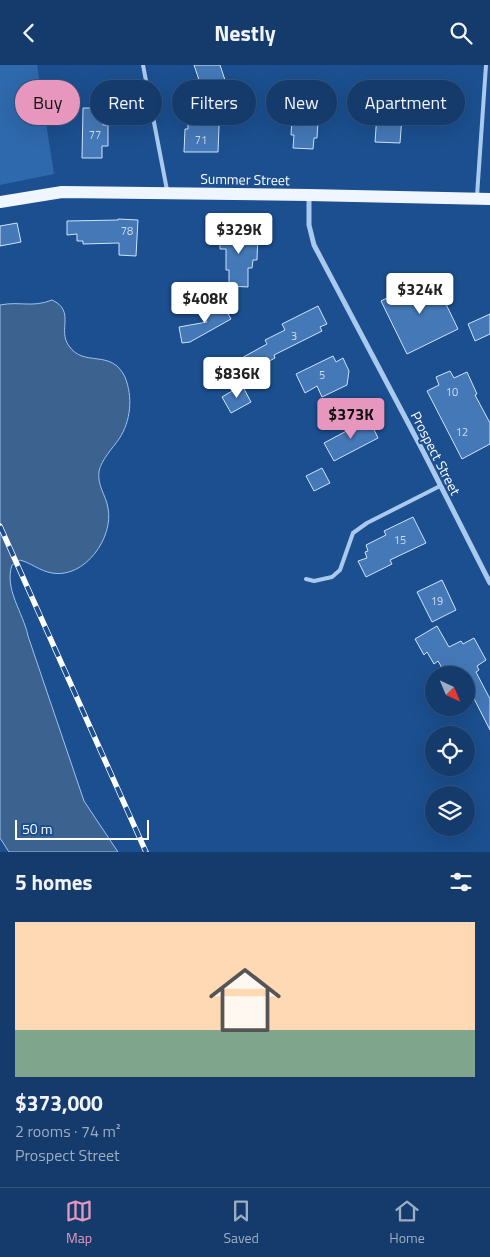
<!DOCTYPE html>
<meta charset="utf-8">
<style>
:root{--surface:#143b6b;--page:#214673;--text:#f1f3f6;--muted:#9dadc1;--line:#33557e;--accent:#e797bd}
body{margin:0;font-family:"Titillium Web",sans-serif;background:var(--page);color:var(--text);height:100vh;display:flex;flex-direction:column;font-size:19px;white-space:nowrap}
*{box-sizing:border-box;margin:0}
p{font-size:16px;color:var(--muted)}
.icon{flex:none;width:28px;height:28px;fill:none;stroke:currentColor;stroke-width:2;stroke-linecap:round;stroke-linejoin:round}
.map{position:relative;height:787px;overflow:hidden}
.panel{display:flex;flex-direction:column;background:var(--surface);flex:1}
.panel>*{flex:none}
.hud{position:absolute;left:15px;top:15px;width:460px;height:45px;display:flex;gap:10px}
.needle{width:32px;rotate:136deg}
.controls{position:absolute;left:425px;top:601px;display:grid;gap:10px}
.controls a{display:grid;place-items:center;width:50px;height:50px;border-radius:50%;background:var(--surface);box-shadow:0 5px 20px #0002,0 0 0 1px var(--line);font-size:25px}
.scale{position:absolute;left:15px;bottom:12px;width:134px;box-sizing:border-box;padding-left:5px;border:2px solid #fff;border-top:0;font-size:14px;line-height:18px;white-space:nowrap;color:#fff;-webkit-text-stroke:4px #1b4f8f;paint-order:stroke}
.price{position:absolute;translate:-50% -42px;padding:0 11px;border-radius:5px;background:#fff;color:#222;font-size:16px;line-height:32px;filter:drop-shadow(0 1px 2px #0008)}
.price::after{content:'';position:absolute;left:50%;top:30px;width:15px;height:11px;margin-left:-8px;background:inherit;clip-path:polygon(0 0,100% 0,50% 100%)}
.price.active{background:var(--accent);color:#111}
ul{padding:0;list-style:none}
li{display:grid;align-content:center;gap:10px;height:265px;padding:0 15px}
li span{display:grid;place-items:center;height:155px;border-radius:0px;color:#555}
li>.icon{margin-inline-start:auto}
span .icon{width:90px;height:90px;fill:#fffc;stroke-width:1}
li b{font-size:21px}
h2{display:flex;justify-content:space-between;align-items:center;height:60px;padding:0 15px;font-size:21px}
.chip{padding:0 18px;border-radius:22px;background:var(--surface);box-shadow:0 5px 20px #0002,0 0 0 1px var(--line);font-size:18px;line-height:45px}
.chip.active{background:var(--accent);color:#111}
header{display:flex;justify-content:space-between;align-items:center;height:65px;padding:0 15px;background:var(--surface);font-size:22px;font-weight:700}
.menu{display:flex;justify-content:space-around;align-items:center;height:70px;border-top:1px solid var(--line);background:var(--surface);font-size:14px;color:var(--muted)}
.menu a{display:grid;justify-items:center;gap:2px}
.menu .active{color:var(--accent)}
.map>svg:first-child{display:block}
.green{fill:#2e69ad}
.water{fill:#3c6290;stroke:#9cc4f0}
.building{fill:#4478b7;stroke:#cfe3fa}
.lines{fill:none;stroke-linecap:round;stroke-linejoin:round}
.service{stroke:#a9c9ee;stroke-width:4}
.minor{stroke:#a9c9ee;stroke-width:5}
.primary{stroke:#f0f6ff;stroke-width:12}
.rail-casing{stroke:#fff;stroke-width:5.5}
.rail{stroke:#1b4f8f;stroke-width:4;stroke-dasharray:11;stroke-linecap:butt}
.labels{text-anchor:middle;dominant-baseline:central;stroke-width:4.5;stroke-linejoin:round;paint-order:stroke}
.number-label{font-size:11px;fill:#d0dded}
.street-label{font-size:14px;fill:#fff;stroke:#1b4f8f}
</style>
<header><svg class="icon" aria-label="back" viewBox="0 0 24 24"><path d="M15 5l-7 7 7 7"/></svg>Nestly<svg class="icon" aria-label="search" viewBox="0 0 24 24"><circle cx="10" cy="10" r="6"/><path d="M15 15l6 6"/></svg></header>
<div class="map">
<svg width="490" height="787" viewBox="0 0 490 787">
<rect width="100%" height="100%" fill="#1b4f8f"/>
<!-- green -->
<path class="green" d="M0 0H37L54 109 0 120Z"/>
<!-- water -->
<path class="water" d="M52 235C76 246 57 265 69 281 84 303 111 283 125 312 133 332 131 356 119 374 112 384 102 394 99 406 97 421 106 430 108 443 114 472 85 514 52 508 40 506 31 498 20 495L12 500C4 524 23 547 28 571L84 736 118 787H9L0 773V240C20 236 32 243 52 235Z"/>
<!-- building -->
<path class="building" d="M194 0H220L231 33 220 37 218 87H184L185 64H188V52H200L189 18 199 15Z
M388 23 404 24 400 78 375 77 378 35 387 36Z
M282 38 319 40 317 73H314L313 84 293 83 294 70H291L292 52H282Z
M83 43H103V60H108V81H102V93H82Z
M118 154 138 155 136 191 119 190V178L83 179V176H77V169L67 170V156L118 155Z
M17 158 21 177 0 181V161Z
M227 163 248 164V168L258 169 257 195H253L252 203H248V222L229 221V205H226V184H220V169L227 170Z
M432 210 458 264 407 289 381 236Z
M222 238 231 254 190 277 182 278 179 262 207 257 202 249Z
M318 241 327 259 320 262 322 266 274 290 275 293 258 302 261 307 240 319 229 300 267 279 265 275 285 265 282 259Z
M490 249V269L475 276 468 259Z
M333 291 336 297 343 293 349 306 347 320 322 332 317 321 305 328 296 309Z
M450 306 454 313 467 307 477 329 475 330 490 358V379L462 394 427 326 439 320 436 312Z
M242 320 251 337 231 348 222 332Z
M369 354 378 373 334 396 324 378Z
M322 403 330 418 314 426 306 411Z
M413 452 426 478 390 495 392 499 366 512 358 496 367 493 365 487 368 486 366 480 386 470 384 466Z
M442 515 456 545 432 557 417 527Z
M437 561 449 582 461 576 463 579 474 573 486 595 477 601 479 605 476 607 490 634V665L466 618V610H446L438 596 434 599 427 587 424 590 415 574Z"/>
<g class="lines">
<!-- service -->
<path class="service" d="M143 0 167 125
M477 131 486 0
M306 514 314 516 332 512 340 505 353 468 367 458 440 421"/>
<!-- minor -->
<path class="minor" d="M309 130V160L314 180 424 388 490 518"/>
<!-- primary -->
<path class="primary" d="M0 137 62 127 309 130 490 134"/>
<!-- rail casing -->
<g class="rail-casing">
<path id="rail" d="M0 461 146 787"/>
</g>
<!-- rail -->
<use href="#rail" class="rail"/>
</g>
<g class="labels">
<!-- number labels -->
<g class="number-label">
<text x="95" y="70">77</text>
<text x="201" y="75">71</text>
<text x="127" y="166">78</text>
<text x="294" y="271">3</text>
<text x="322" y="310">5</text>
<text x="452" y="327">10</text>
<text x="462" y="367">12</text>
<text x="400" y="475">15</text>
<text x="437" y="536">19</text>
</g>
<!-- street labels -->
<g class="street-label">
<text transform="translate(245 114) rotate(1)">Summer Street</text>
<text transform="translate(436 388) rotate(63)">Prospect Street</text>
</g>
</g>
</svg>
<div class="controls">
<a><svg class="needle" viewBox="-14 -14 28 28"><path d="M0-13l5 13h-10z" fill="#e53935"/><path d="M0 13l5-13h-10z" fill="#9dadc1"/></svg></a>
<a><svg class="icon" aria-label="locate" viewBox="0 0 24 24"><circle cx="12" cy="12" r="6"/><path d="M12 2v4M12 18v4M2 12h4M18 12h4"/></svg></a>
<a><svg class="icon" aria-label="layers" viewBox="0 0 24 24"><path d="M12 4l9 5-9 5-9-5zM3 14l9 5 9-5"/></svg></a>
</div>
<div class="scale">50 m</div>
<b class="price" style="left:239px;top:190px">$329K</b>
<b class="price" style="left:420px;top:250px">$324K</b>
<b class="price" style="left:205px;top:259px">$408K</b>
<b class="price" style="left:237px;top:334px">$836K</b>
<b class="price active" style="left:351px;top:375px">$373K</b>
<div class="hud">
<a class="chip active">Buy</a>
<a class="chip">Rent</a>
<a class="chip">Filters</a>
<a class="chip">New</a>
<a class="chip">Apartment</a>
</div>
</div>
<section class="panel">
<h2>5 homes<svg class="icon" aria-label="filters" viewBox="0 0 24 24"><path d="M4 7h16M4 17h16"/><circle cx="9" cy="7" r="2"/><circle cx="15" cy="17" r="2"/></svg></h2>
<ul>
<li><span style="background:linear-gradient(#ffd9b3 70%,#7fa58c 0)"><svg class="icon" aria-label="home" viewBox="0 0 24 24"><path d="M3 11l9-7 9 7M6 9v11h12V9"/></svg></span><div><b>$373,000</b><p>2 rooms · 74 m²</p><p>Prospect Street</p></div></li>
</ul>
</section>
<nav class="menu">
<a class="active"><svg class="icon" aria-label="map" viewBox="0 0 24 24"><path d="M3 6l6-2 6 2 6-2v14l-6 2-6-2-6 2zM9 4v14M15 6v14"/></svg>Map</a>
<a><svg class="icon" aria-label="saved" viewBox="0 0 24 24"><path d="M7 4h10v16l-5-4-5 4z"/></svg>Saved</a>
<a><svg class="icon" aria-label="home" viewBox="0 0 24 24"><path d="M3 11l9-7 9 7M6 9v11h12V9"/></svg>Home</a>
</nav>
